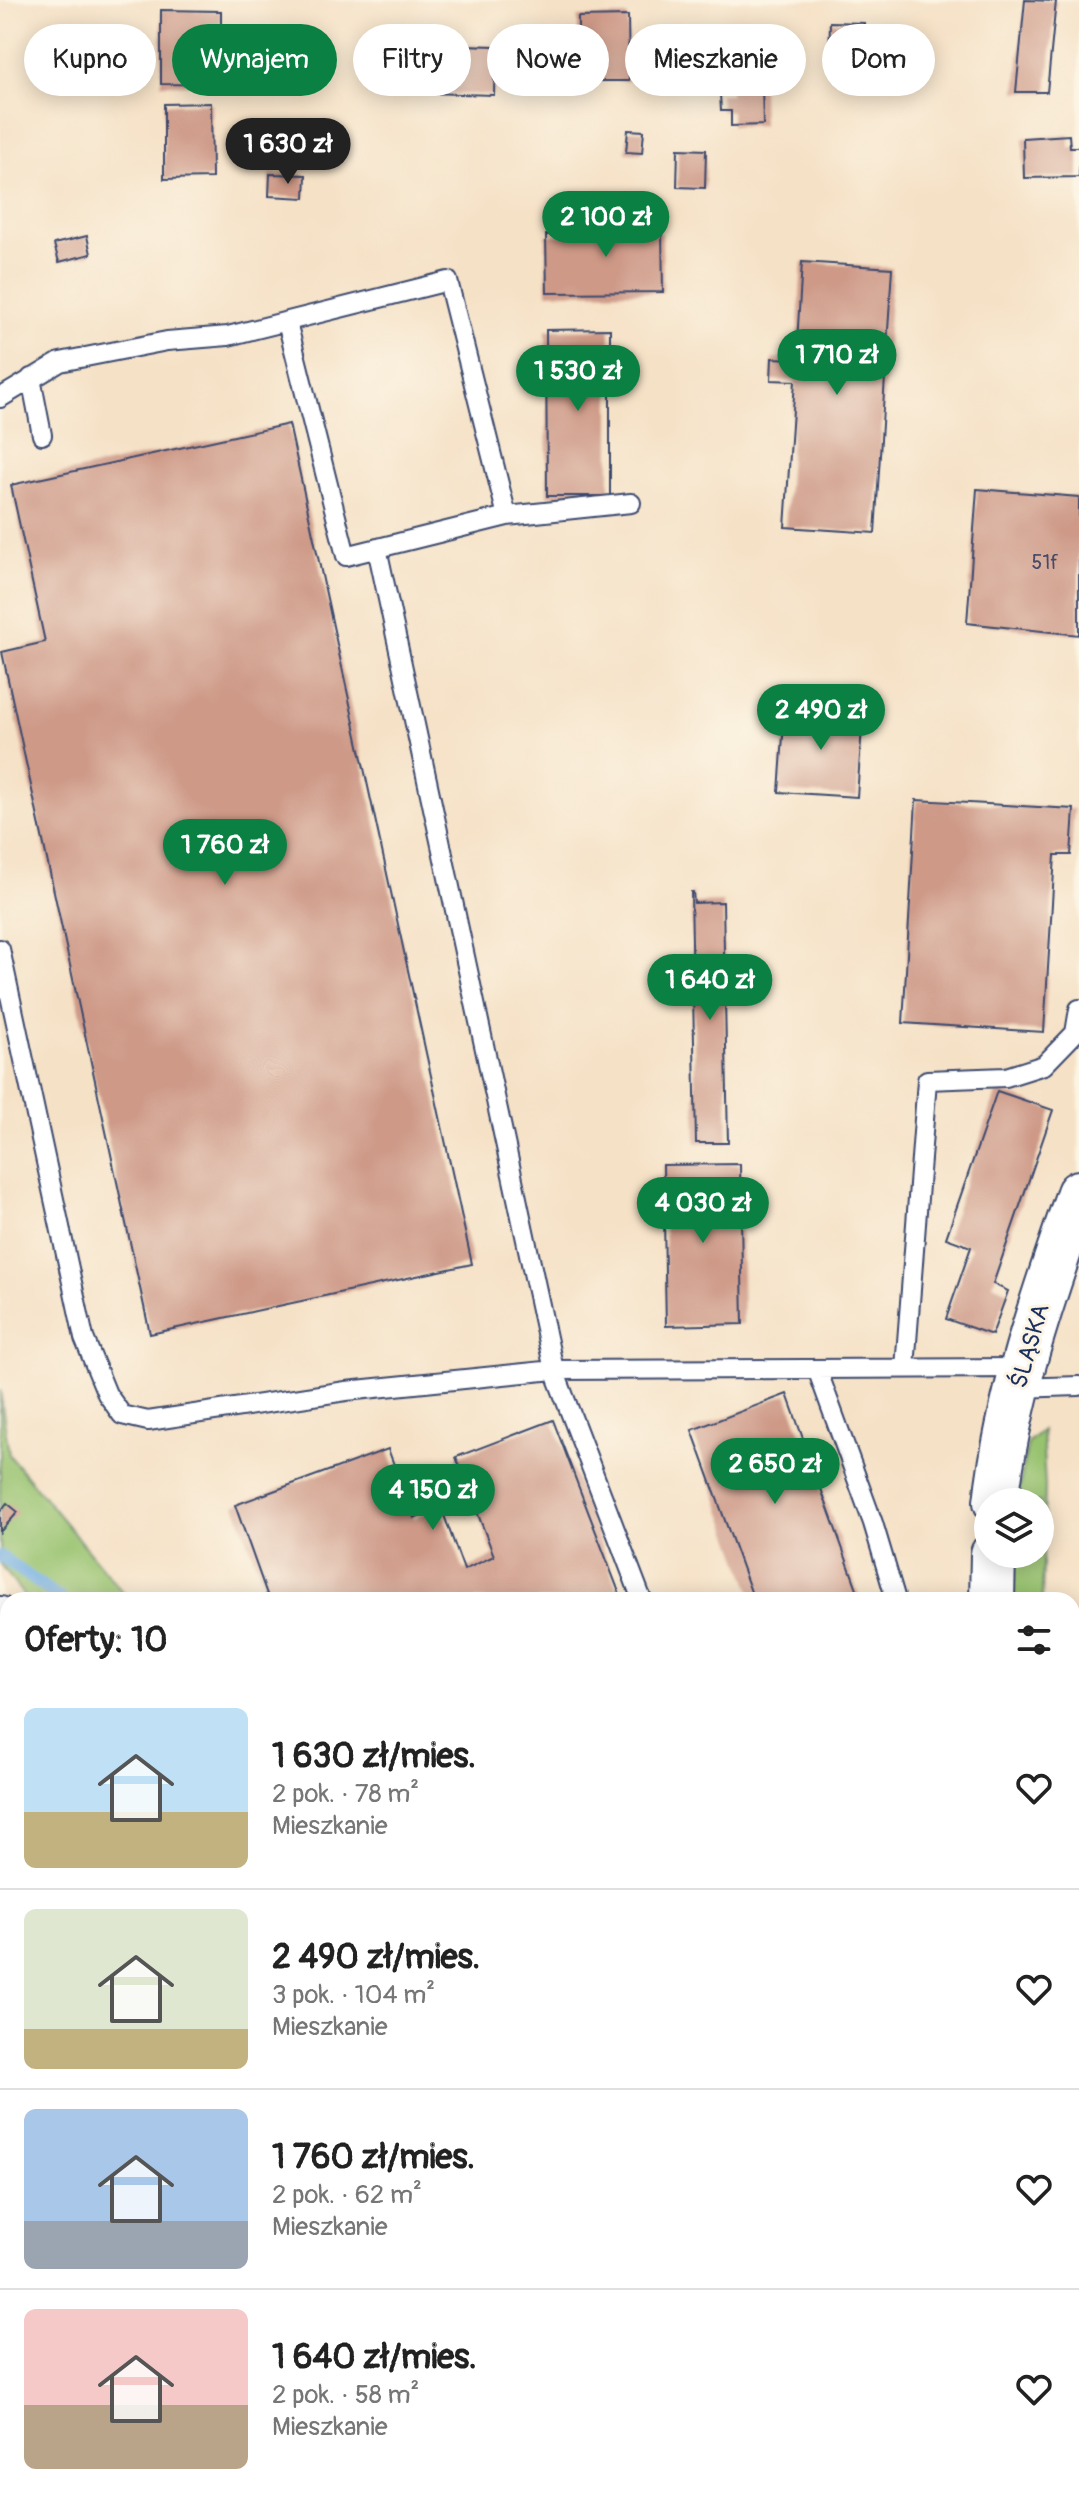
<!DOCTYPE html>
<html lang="pl">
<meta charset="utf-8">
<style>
:root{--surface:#fff;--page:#f6f6f6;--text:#222;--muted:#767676;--line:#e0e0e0;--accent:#0b8043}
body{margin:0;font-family:Pangolin,sans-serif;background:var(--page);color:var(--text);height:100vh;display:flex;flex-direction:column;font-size:30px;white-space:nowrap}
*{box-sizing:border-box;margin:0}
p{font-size:26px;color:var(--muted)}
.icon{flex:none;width:44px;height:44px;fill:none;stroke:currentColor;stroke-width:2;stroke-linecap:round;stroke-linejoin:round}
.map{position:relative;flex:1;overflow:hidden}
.details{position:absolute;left:0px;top:1592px;width:1080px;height:912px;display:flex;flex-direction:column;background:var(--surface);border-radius:24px 24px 0 0;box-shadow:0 4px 20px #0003}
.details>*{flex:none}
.guide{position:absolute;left:24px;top:24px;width:1032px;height:72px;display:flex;gap:16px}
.fabs{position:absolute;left:974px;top:1488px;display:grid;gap:16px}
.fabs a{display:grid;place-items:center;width:80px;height:80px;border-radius:50%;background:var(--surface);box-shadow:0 4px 20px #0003;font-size:40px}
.price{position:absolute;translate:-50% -68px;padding:0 18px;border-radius:28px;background:var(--accent);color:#fff;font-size:26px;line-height:52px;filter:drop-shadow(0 2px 4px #0008)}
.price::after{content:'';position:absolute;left:50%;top:48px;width:24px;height:18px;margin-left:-12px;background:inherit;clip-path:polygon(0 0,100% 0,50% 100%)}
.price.on{background:#222;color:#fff}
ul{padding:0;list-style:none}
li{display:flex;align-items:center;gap:24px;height:200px;padding:0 24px}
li+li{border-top:2px solid var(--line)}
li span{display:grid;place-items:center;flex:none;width:224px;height:160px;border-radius:12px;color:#555}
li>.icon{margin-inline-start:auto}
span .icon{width:96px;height:96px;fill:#fffc;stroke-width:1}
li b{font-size:34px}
h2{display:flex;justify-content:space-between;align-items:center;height:96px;padding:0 24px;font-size:34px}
.tag{padding:0 28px;border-radius:36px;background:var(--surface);box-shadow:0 4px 20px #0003;font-size:28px;line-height:72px}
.tag.on{background:var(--accent);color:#fff}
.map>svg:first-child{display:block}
.green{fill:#97c26e;stroke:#597866;stroke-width:2}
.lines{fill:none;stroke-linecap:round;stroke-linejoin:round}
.stream{stroke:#70aee3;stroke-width:12}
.building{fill:#ce9987}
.service-casing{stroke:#3c4a6e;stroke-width:22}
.minor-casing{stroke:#3c4a6e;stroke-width:42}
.secondary-casing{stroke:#3c4a6e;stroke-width:48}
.service{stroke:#fff;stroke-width:18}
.minor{stroke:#fff;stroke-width:38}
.secondary{stroke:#fff;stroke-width:44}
.labels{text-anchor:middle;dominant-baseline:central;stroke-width:6;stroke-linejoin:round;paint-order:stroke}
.number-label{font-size:20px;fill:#484a68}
.street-label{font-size:24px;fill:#1b2f5e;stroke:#fcf5e5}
</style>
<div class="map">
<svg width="1079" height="2504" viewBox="0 0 1079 2504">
<rect width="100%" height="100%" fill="#fcf5e5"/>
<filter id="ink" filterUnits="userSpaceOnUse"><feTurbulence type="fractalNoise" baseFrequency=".0125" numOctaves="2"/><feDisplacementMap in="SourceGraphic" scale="16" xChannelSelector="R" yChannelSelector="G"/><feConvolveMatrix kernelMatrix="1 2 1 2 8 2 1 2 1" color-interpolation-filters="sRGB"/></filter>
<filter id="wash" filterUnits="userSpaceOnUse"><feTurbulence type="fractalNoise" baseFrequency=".006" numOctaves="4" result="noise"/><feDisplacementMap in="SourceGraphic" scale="32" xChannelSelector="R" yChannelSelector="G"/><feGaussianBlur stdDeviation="1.8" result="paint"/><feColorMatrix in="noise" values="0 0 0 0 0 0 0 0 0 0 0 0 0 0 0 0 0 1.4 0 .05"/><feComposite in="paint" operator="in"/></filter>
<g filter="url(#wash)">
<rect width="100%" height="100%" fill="#f5e1c6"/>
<!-- green -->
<path class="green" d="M0 1390 9 1455 129 1600H27L0 1564Z
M1042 1430 1045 1486 1042 1600H1010L1011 1554H1040V1502H1017L1028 1442Z
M0 1660 8 1670V1879L0 1880Z
M0 1925 8 1940V2264H0Z
M305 2496H467L465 2504H316Z"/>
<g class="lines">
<!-- stream -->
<path class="stream" d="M0 1556 62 1600"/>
</g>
<g id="blocks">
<!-- building -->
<path class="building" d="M1025 0 1056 1 1047 92H1016Z
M161 10 221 11V85L161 84Z
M628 16 629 81H578V17Z
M830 22 864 23 863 56H829Z
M394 43 495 46 494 95 393 92Z
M730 44H761L763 125 731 126V111H721L720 94H730Z
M211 103 212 178 164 179V104Z
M628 130 644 131 642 153 626 152Z
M1069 135 1070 147H1079V177L1024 178 1023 138Z
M678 149 706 150 705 188 677 187Z
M270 174 306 175 305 198 269 196Z
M587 222H657L656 234 662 233 663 292 547 293 546 235 587 234Z
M87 236 91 254 59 262 54 244Z
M802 262 892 268 875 533 785 527 795 381 771 380 772 358 796 359Z
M610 329V496H547L546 330Z
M289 424 472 1264 150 1334 2 652 45 642 11 485Z
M977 489 1079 497V635L967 623Z
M785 708 863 713 857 797 779 792Z
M916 800 1074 809 1071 855H1055L1044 1032 903 1023Z
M691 892H693L694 903 723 902 728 1143H696Z
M997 1091 1053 1110 993 1284 1008 1291 992 1335 946 1319 971 1247 946 1238Z
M740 1164 743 1324 666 1326 663 1165Z
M787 1394 861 1600H754L692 1430Z
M553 1420 622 1600H269L235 1505 388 1449 414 1518 441 1507 464 1570 494 1556 456 1457Z
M7 1503 18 1512 0 1532V1512Z
M145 2496H196V2504H145Z"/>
</g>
</g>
<g filter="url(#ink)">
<use href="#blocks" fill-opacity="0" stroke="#3c4a6e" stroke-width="2"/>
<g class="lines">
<!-- service casing -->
<g class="service-casing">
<path id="service" d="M287 322 346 556 507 516 631 503
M31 378 42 435
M0 398 60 362 167 341 228 336 448 281 507 516
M377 548 554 1370 642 1600
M0 949 84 1338 107 1394 122 1415 148 1421 346 1391 554 1370 1022 1368
M905 1368 927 1080 1006 1077 1044 1065 1075 1033 1079 1009
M817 1369 873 1523 896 1600
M1016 1388 1079 1386
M287 2496 293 2504
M495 2504 496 2496"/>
</g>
<!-- minor casing -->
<g class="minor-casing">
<path id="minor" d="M0 1616 8 1625
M598 2496 607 2504
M953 2504 981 2501"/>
</g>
<!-- secondary casing -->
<g class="secondary-casing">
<path id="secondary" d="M996 1502C1008 1395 1044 1294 1079 1193
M992 1600 993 1554
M981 2504V2496"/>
</g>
<!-- service -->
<use href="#service" class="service"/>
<!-- minor -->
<use href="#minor" class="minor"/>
<!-- secondary -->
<use href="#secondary" class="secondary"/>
</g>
</g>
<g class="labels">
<!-- number labels -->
<g class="number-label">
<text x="1045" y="562">51f</text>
</g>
<!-- street labels -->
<g class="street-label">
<text transform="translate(1030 1346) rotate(-74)">ŚLĄSKA</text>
</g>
</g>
</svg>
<div class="fabs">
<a><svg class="icon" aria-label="layers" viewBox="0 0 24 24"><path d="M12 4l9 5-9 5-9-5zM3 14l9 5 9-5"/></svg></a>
</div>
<b class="price on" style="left:288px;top:186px">1 630 zł</b>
<b class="price" style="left:606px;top:259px">2 100 zł</b>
<b class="price" style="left:837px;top:397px">1 710 zł</b>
<b class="price" style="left:578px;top:413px">1 530 zł</b>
<b class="price" style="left:821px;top:752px">2 490 zł</b>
<b class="price" style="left:225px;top:887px">1 760 zł</b>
<b class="price" style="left:710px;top:1022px">1 640 zł</b>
<b class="price" style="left:703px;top:1245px">4 030 zł</b>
<b class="price" style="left:775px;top:1506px">2 650 zł</b>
<b class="price" style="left:433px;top:1532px">4 150 zł</b>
<div class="guide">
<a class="tag">Kupno</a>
<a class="tag on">Wynajem</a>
<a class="tag">Filtry</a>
<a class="tag">Nowe</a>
<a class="tag">Mieszkanie</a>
<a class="tag">Dom</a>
</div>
<section class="details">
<h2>Oferty: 10<svg class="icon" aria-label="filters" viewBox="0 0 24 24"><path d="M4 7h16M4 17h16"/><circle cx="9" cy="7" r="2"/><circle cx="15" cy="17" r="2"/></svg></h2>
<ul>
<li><span style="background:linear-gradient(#bfe0f5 65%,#c2b280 0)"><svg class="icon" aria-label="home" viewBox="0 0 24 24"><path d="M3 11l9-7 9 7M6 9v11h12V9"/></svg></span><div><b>1 630 zł/mies.</b><p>2 pok. · 78 m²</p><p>Mieszkanie</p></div><svg class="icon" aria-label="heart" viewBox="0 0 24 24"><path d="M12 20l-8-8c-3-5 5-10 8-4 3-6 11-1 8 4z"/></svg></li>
<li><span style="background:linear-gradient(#dfe7d0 75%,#c2b280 0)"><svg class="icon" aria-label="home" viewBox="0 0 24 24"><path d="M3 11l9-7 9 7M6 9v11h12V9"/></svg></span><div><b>2 490 zł/mies.</b><p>3 pok. · 104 m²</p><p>Mieszkanie</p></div><svg class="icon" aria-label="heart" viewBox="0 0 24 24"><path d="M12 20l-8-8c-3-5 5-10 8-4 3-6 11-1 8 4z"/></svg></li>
<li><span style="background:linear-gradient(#a9c7e8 70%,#9aa5b1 0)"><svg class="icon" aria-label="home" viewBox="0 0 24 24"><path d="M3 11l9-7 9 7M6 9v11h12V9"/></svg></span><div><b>1 760 zł/mies.</b><p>2 pok. · 62 m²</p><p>Mieszkanie</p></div><svg class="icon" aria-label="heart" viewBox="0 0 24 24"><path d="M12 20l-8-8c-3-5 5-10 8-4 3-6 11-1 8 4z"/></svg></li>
<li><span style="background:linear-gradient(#f6c9c9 60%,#b9a48a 0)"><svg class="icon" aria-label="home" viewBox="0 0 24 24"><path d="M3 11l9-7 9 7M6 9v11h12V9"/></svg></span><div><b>1 640 zł/mies.</b><p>2 pok. · 58 m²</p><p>Mieszkanie</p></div><svg class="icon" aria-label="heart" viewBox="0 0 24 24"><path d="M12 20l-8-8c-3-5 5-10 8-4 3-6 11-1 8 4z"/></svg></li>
</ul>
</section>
</div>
